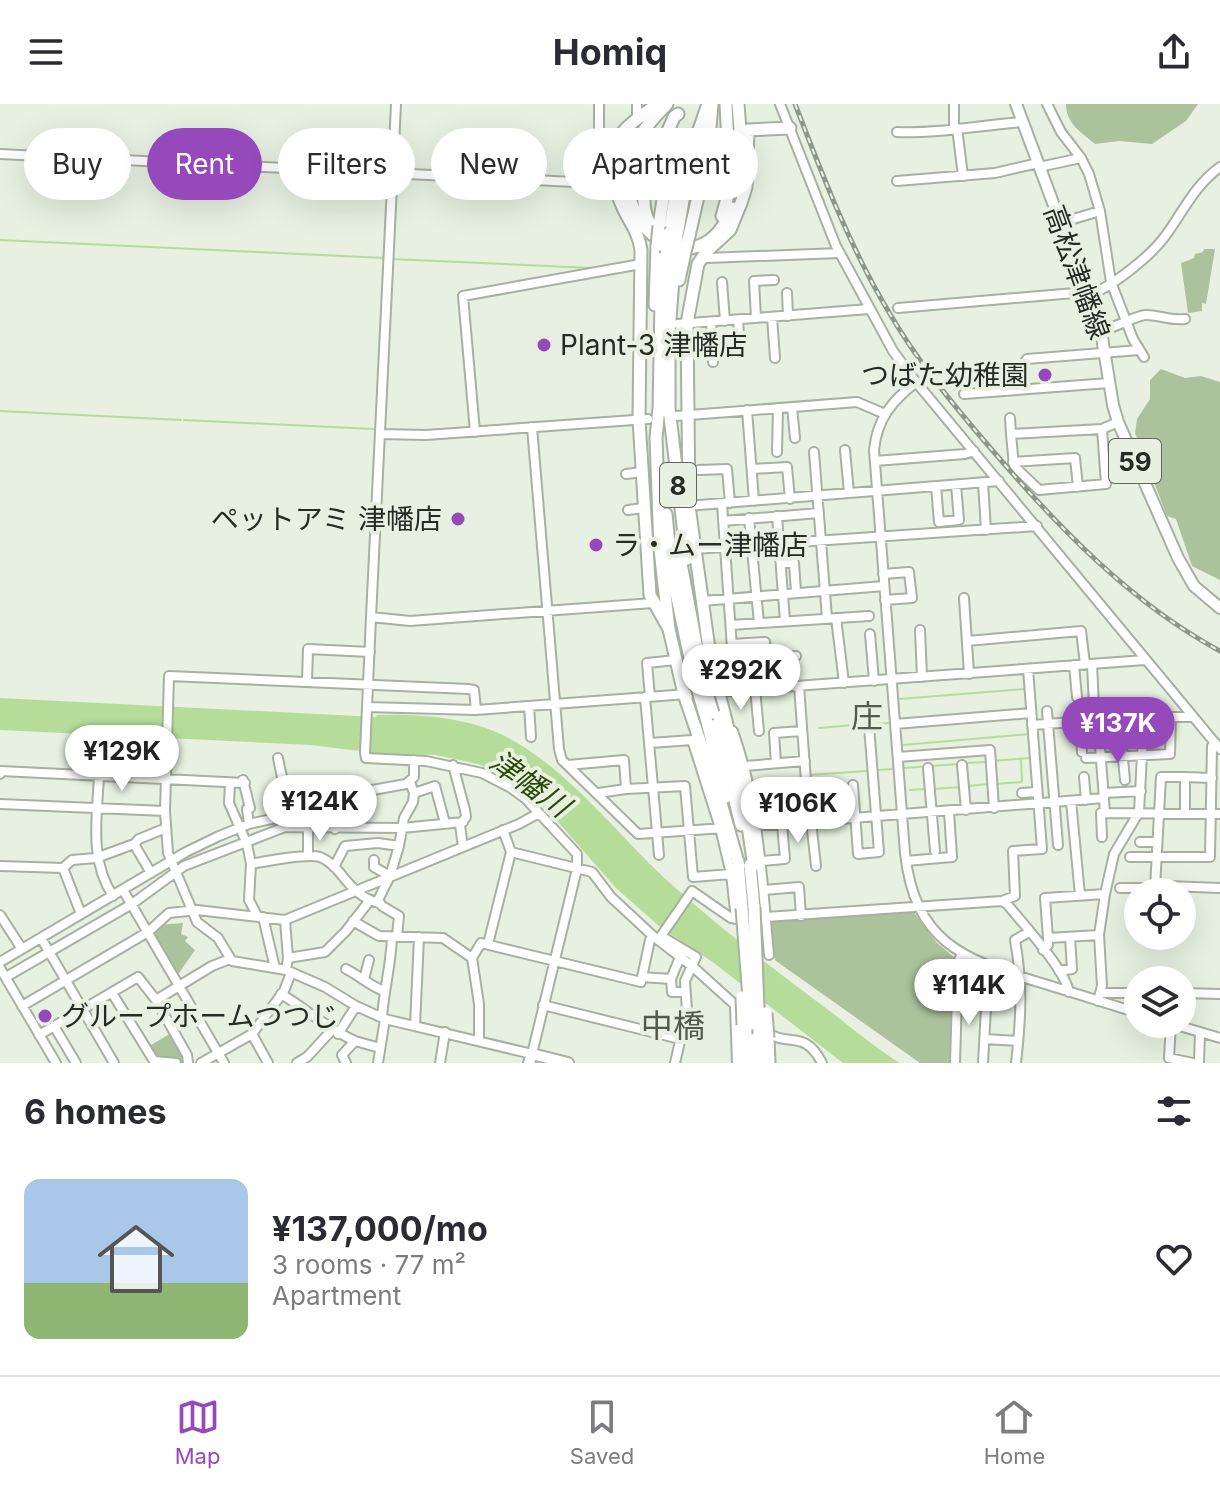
<!DOCTYPE html>
<meta charset="utf-8">
<style>
:root{--surface:#fff;--page:#f7f7f7;--text:#2b2b33;--muted:#7c7c81;--line:#e1e1e2;--accent:#9549bb}
body{margin:0;font-family:Inter,"Noto Sans JP",sans-serif;background:var(--page);color:var(--text);height:100vh;display:flex;flex-direction:column;font-size:30px;white-space:nowrap}
*{box-sizing:border-box;margin:0}
p{font-size:26px;color:var(--muted)}
.icon{flex:none;width:44px;height:44px;fill:none;stroke:currentColor;stroke-width:2;stroke-linecap:round;stroke-linejoin:round}
.map{position:relative;height:959px;overflow:hidden}
.details{display:flex;flex-direction:column;background:var(--surface);flex:1}
.details>*{flex:none}
.guide{position:absolute;left:24px;top:24px;width:800px;height:72px;display:flex;gap:16px}
.fabs{position:absolute;left:1124px;top:774px;display:grid;gap:16px}
.fabs a{display:grid;place-items:center;width:72px;height:72px;border-radius:50%;background:var(--surface);box-shadow:0 8px 32px #0002;font-size:40px}
.price{position:absolute;translate:-50% -68px;padding:0 18px;border-radius:28px;background:#fff;color:#222;font-size:26px;line-height:52px;filter:drop-shadow(0 2px 4px #0008)}
.price::after{content:'';position:absolute;left:50%;top:48px;width:24px;height:18px;margin-left:-12px;background:inherit;clip-path:polygon(0 0,100% 0,50% 100%)}
.price.on{background:var(--accent);color:#fff}
ul{padding:0;list-style:none}
li{display:flex;align-items:center;gap:24px;height:200px;padding:0 24px}
li span{display:grid;place-items:center;flex:none;width:224px;height:160px;border-radius:16px;color:#555}
li>.icon{margin-inline-start:auto}
span .icon{width:96px;height:96px;fill:#fffc;stroke-width:1}
li b{font-size:34px}
h2{display:flex;justify-content:space-between;align-items:center;height:96px;padding:0 24px;font-size:34px}
.tag{padding:0 28px;border-radius:36px;background:var(--surface);box-shadow:0 8px 32px #0002;font-size:28px;line-height:72px}
.tag.on{background:var(--accent);color:#fff}
header{display:flex;justify-content:space-between;align-items:center;height:104px;padding:0 24px;background:var(--surface);font-size:36px;font-weight:700}
.dock{display:flex;justify-content:space-around;align-items:center;height:112px;border-top:2px solid var(--line);background:var(--surface);font-size:22px;color:var(--muted)}
.dock a{display:grid;justify-items:center;gap:4px}
.dock .on{color:var(--accent)}
.map>svg:first-child{display:block}
.green{fill:#acc29c}
.water{fill:#b6dc9a}
.lines{fill:none;stroke-linecap:round;stroke-linejoin:round}
.stream{stroke:#b6dc9a;stroke-width:2}
.minor-tunnel{stroke:#c1c9bb;stroke-width:8;stroke-dasharray:8 4;stroke-linecap:butt}
.minor-casing{stroke:#a7b0a1;stroke-width:12}
.major-casing{stroke:#a7b0a1;stroke-width:14}
.highway-casing{stroke:#a7b0a1;stroke-width:15}
.minor{stroke:#fff;stroke-width:8}
.major{stroke:#fff;stroke-width:10}
.highway{stroke:#fff;stroke-width:11}
.rail-casing{stroke:#8e958a;stroke-width:5}
.rail{stroke:#e7f0e1;stroke-width:2;stroke-dasharray:6;stroke-linecap:butt}
.highway-bridge-casing{stroke:#a7b0a1;stroke-width:15;stroke-linecap:butt}
.highway-bridge{stroke:#fff;stroke-width:11}
.poi-dot{fill:#9549bb;stroke:#e7f0e1;stroke-width:3}
.labels{text-anchor:middle;dominant-baseline:central;stroke-width:8;stroke-linejoin:round;paint-order:stroke}
.shield{fill:#e7f0e1;stroke:#61665d;stroke-width:2}
.shield-label{font-size:26px;font-weight:bold;fill:#282b25}
.street-label{font-size:28px;fill:#282b25;stroke:#e7f0e1}
.poi-label{font-size:28px;fill:#282b25;stroke:#e7f0e1;text-anchor:start}
.water-label{font-size:30px;font-style:italic;fill:#2a4b04;stroke:#e7f0e1}
.quarter-label{font-size:32px;fill:#525a4d;stroke:#e7f0e1}
</style>
<header><svg class="icon" aria-label="menu" viewBox="0 0 24 24"><path d="M4 6h16M4 12h16M4 18h16"/></svg>Homiq<svg class="icon" aria-label="share" viewBox="0 0 24 24"><path d="M12 15V3M7 8l5-5 5 5M5 13v7h14v-7"/></svg></header>
<div class="map">
<svg width="1220" height="959" viewBox="0 0 1220 959">
<rect width="100%" height="100%" fill="#e7f0e1"/>
<!-- green -->
<path class="green" d="M1066 0H1198L1186 17 1152 40 1119 37 1095 40C1081 28 1066 20 1066 0Z
M1204 145H1215L1206 200 1202 199V207L1188 209 1181 159 1194 154 1195 150 1203 148Z
M1161 265 1185 274 1201 272 1220 278V476L1192 462 1176 415 1167 412 1135 329 1137 315 1150 295V276Z
M913 807 936 838 956 855 952 959H920L776 857 772 849 770 817Z
M183 819 181 830 188 833 185 837 195 846 177 872 150 826 156 821Z
M173 928 187 958 160 957 146 944Z"/>
<!-- water -->
<path class="water" d="M0 594 376 613 377 611C409 610 442 612 473 620 551 640 612 727 670 779 720 824 773 865 827 905 851 923 874 943 900 959H843L714 859 659 822 616 784 551 710 513 676 478 660 436 651 384 650 311 641 0 626Z"/>
<g class="lines">
<!-- stream -->
<path class="stream" d="M0 136 385 154
M391 155 592 164
M0 307 181 316
M184 316 374 325
M900 595 1024 585
M873 620 888 619
M819 624 866 620
M903 641 1029 630
M992 657 1030 654
M965 659 987 658
M904 664 959 660
M877 666 892 665
M808 671 867 667
M994 680 1022 678 1021 655
M968 682 989 680
M933 685 961 683
M910 686 925 685"/>
<!-- minor-tunnel -->
<path class="minor-tunnel" d="M650 405 686 402"/>
<!-- minor casing -->
<g class="minor-casing">
<path id="minor" d="M599 0V79
M637 0V16
M780 0 836 142 893 247 916 278 1220 645
M954 0V22L957 24 963 72
M1047 0 1061 28 1081 54 1089 70 1100 107 1111 178 1133 235 1144 253
M897 28C939 30 980 21 1023 18
M0 50 615 80
M1039 63 1081 54
M897 77 995 69 1038 59
M1060 119 1100 107
M704 151 707 154 840 149
M722 178 725 217
M787 189 788 212
M1087 192C1112 183 1151 152 1166 131 1184 106 1195 81 1220 63
M898 204 1086 188
M772 213 775 254
M756 214 754 177 774 176
M738 216 740 244
M711 218 713 258
M678 220 869 205
M1101 227C1114 224 1135 212 1145 211 1157 210 1168 217 1185 215
M916 278C892 297 877 315 874 346L905 749C915 838 962 855 1038 878 1072 888 1105 899 1138 909
M1008 287V283L1027 255 1139 246
M964 290 1109 279
M792 303 795 334
M747 306 754 397
M677 312 857 298 885 310
M1010 314 1011 330
M532 323 559 645 562 656 638 730 724 724
M1102 325 1106 380 1039 386 1014 362 1011 330 1102 325 1118 318
M475 328 463 192 641 160
M380 330 426 331 648 315
M845 346 849 389
M777 348 778 304
M814 348 827 514
M875 357 965 350 974 347
M1013 358 1075 354 1078 383
M752 365 787 363 790 395
M699 366 727 365 730 399
M626 370 642 368
M983 379 986 426
M936 382 939 418 959 416 956 381
M722 400 735 587
M687 402 999 377
M628 406 644 404
M777 412 785 517
M749 414 759 519
M723 417 819 409
M694 445 1037 422
M781 459H794L796 488
M883 470 909 468 912 494 885 496
M964 494 969 570
M702 497 884 482
M371 513 396 0
M836 514 844 579
M731 521 869 512
M920 526 922 573
M870 530 874 577
M967 537 1081 527 1085 560
M732 540 765 538 768 585
M1092 560 1094 602
M1074 561 1077 593
M307 577 308 545 370 548
M799 582 809 718
M788 583 785 553 796 552
M755 585 759 627
M715 588 1145 556
M645 593 659 751
M650 593 647 559 676 556
M529 602 531 633
M367 603 476 606 701 589
M476 606 474 586 468 585 169 572 165 707 168 749 197 818 218 834 232 857 286 866 325 883 356 902 385 915 532 950 577 765V750L526 695 511 684 482 669 426 657 366 654 365 649 371 513 410 517 653 499
M1047 607 1058 741
M1119 614 1125 676
M1098 616 1105 709
M1080 617 1082 648
M895 620 1031 609
M1032 621 1144 613H1192
M733 627C759 700 762 775 769 851
M697 635 692 636 720 724 731 770 736 815
M650 639 692 636
M898 653 990 646 994 704
M278 654 290 712
M1086 654 1170 650 1171 613
M776 659 774 629 802 627
M453 661 465 706 466 713 460 721 463 743
M568 661 624 656 626 685
M962 661 966 706
M745 662 805 657
M928 664 935 747
M0 670 1 667 245 679
M99 672C97 713 89 756 113 792
M1084 673 1086 696
M1185 673 1212 674
M243 676 250 704 247 705 249 720
M230 679 229 699 247 740 251 760 249 796 258 813
M853 681 858 750 879 748 869 622
M414 689 435 682 445 719
M598 689 626 685 685 682 693 773 731 770
M1022 689 1037 688
M1104 689 1141 687
M350 691 353 705
M334 697 335 725
M1071 697 1080 791
M0 700 165 707
M811 717 816 762
M752 722 1104 694
M503 726 511 748 592 768 611 793 653 832 692 862 744 909
M1102 733 1101 709 1220 710
M1140 738H1157
M134 740 139 735 166 724
M308 752V707
M1130 753H1210L1212 642 1216 640
M374 756V763L390 772
M762 757 785 755 782 720
M906 757 952 753 949 708
M251 760C267 757 307 749 320 753 343 762 347 791 379 799
M0 762 63 764 81 810
M334 763 345 742 378 739 399 742
M63 764 72 756 96 754 134 740 151 769
M1168 782 1220 784
M1120 784H1155L1161 673H1185V709
M123 786 224 959
M764 786 799 783 801 812
M1002 797 1015 792 1013 747 1042 745 1028 565
M0 811 22 845
M263 813 275 864
M285 816 288 854
M353 817 379 832 443 834 472 854 479 900V936
M397 832 399 812 382 802 378 796 390 772 399 742 404 714 413 698 414 689 410 678
M41 834 114 959
M1048 834 1099 831
M488 840 511 748
M1043 846 1048 841V834L1045 794 1105 790
M472 854 481 839 641 878 650 836 653 832
M0 858 186 748 219 732 249 720 308 707 356 689 406 680 414 673V656
M0 864 56 959
M346 865C360 872 370 882 384 887
M286 866 288 854 325 848 346 827 370 796
M1059 867 1072 865 1070 833
M6 873 132 800 184 762 285 723 402 724 463 718
M642 873 671 875 672 888H684
M364 875 369 856
M671 875 680 853
M958 885H987L983 959
M112 889 154 957 176 959
M1100 889H1138
M1182 889 1220 890
M281 890C308 906 326 924 355 937L342 951 346 959
M156 896 212 862 230 855
M1098 897 1102 882 1099 831 1105 790 1114 750 1139 708 1144 613
M543 901 680 935
M22 902 148 828 169 809 197 806 285 816 519 720 539 709
M735 902 737 959
M382 913C384 886 391 861 392 833
M1171 920 1169 954 1193 959
M1173 920 1220 934
M54 922 76 959
M415 922 419 833
M767 928C788 944 804 924 822 959
M252 930 268 959
M338 930 356 902
M39 931 138 873 156 896 187 951 188 959
M985 935 1018 937
M355 937 380 944
M201 959 252 930 284 887 291 869
M297 959 307 953 331 927
M378 959 385 915
M440 959 445 928
M675 959 687 907 685 877 696 853 661 832 692 787 731 814 738 815 1002 797 1007 800C1024 821 1064 864 1069 888
M955 959 958 858 962 850
M1016 959C1021 914 1023 880 1015 836L1029 828
M1199 959 1200 928"/>
</g>
<!-- major casing -->
<g class="major-casing">
<path id="major" d="M1016 0 1101 227 1113 301 1118 318 1178 454 1194 482 1220 504
M529 959 532 950 568 959"/>
</g>
<!-- highway casing -->
<g class="highway-casing">
<path id="highway" d="M657 0C646 9 632 17 623 28 605 49 613 83 624 106 631 120 639 130 641 146L639 316 650 491 669 525
M667 0C654 13 641 27 634 44 602 119 698 192 732 104
M738 0 741 39
M722 112 730 84 726 0
M659 122 672 35
M652 123C629 90 661 46 674 13L678 10
M669 129 676 87
M677 132 691 49 708 0
M689 132 708 48 712 0
M679 176 685 148
M655 201 657 142
M659 304 656 334 660 446 669 525 684 590 721 699 739 762
M669 304 687 455
M659 309 661 195 666 150
M669 310V229L675 148
M666 410 672 470 694 573
M678 443 702 572
M711 561C730 626 744 690 753 756L751 766
M712 566 689 402 687 219 698 160 706 148 730 126 741 99 746 83 748 26 790 24
M713 609 741 721
M707 618 726 693
M738 757 742 804
M750 761 754 803
M751 920 753 959
M743 921 744 959
M759 930 761 959
M768 934 769 959"/>
</g>
<!-- minor -->
<use href="#minor" class="minor"/>
<!-- major -->
<use href="#major" class="major"/>
<!-- highway -->
<use href="#highway" class="highway"/>
<!-- rail casing -->
<g class="rail-casing">
<path id="rail" d="M795 0C822 70 849 141 887 205 917 257 954 302 993 347 1058 423 1131 499 1220 547"/>
</g>
<!-- rail -->
<use href="#rail" class="rail"/>
<!-- highway-bridge casing -->
<g class="highway-bridge-casing">
<path id="highway-bridge" d="M657 142 659 122
M675 148 677 132
M685 148 689 132
M666 150 669 129
M702 572 713 609
M694 573 707 618
M754 803 759 930
M742 804 751 920
M742 893 743 921
M766 909 768 934"/>
</g>
<!-- highway-bridge -->
<use href="#highway-bridge" class="highway-bridge"/>
</g>
<!-- markers -->
<g class="poi-dot">
<circle cx="544" cy="241" r="8"/>
<circle cx="1045" cy="271" r="8"/>
<circle cx="458" cy="415" r="8"/>
<circle cx="596" cy="441" r="8"/>
<circle cx="45" cy="912" r="8"/>
</g>
<g class="labels">
<!-- shield labels -->
<g class="shield">
<rect x="1109" y="335" width="52" height="44" rx="6"/>
<rect x="660" y="359" width="36" height="44" rx="6"/>
</g>
<g class="shield-label">
<text x="1135" y="357">59</text>
<text x="678" y="381">8</text>
</g>
<!-- street labels -->
<g class="street-label">
<text transform="translate(1077 168) rotate(70)">高松津幡線</text>
</g>
<!-- poi labels -->
<g class="poi-label">
<text x="560" y="241">Plant-3 津幡店</text>
<text x="1029" y="271" text-anchor="end">つばた幼稚園</text>
<text x="442" y="415" text-anchor="end">ペットアミ 津幡店</text>
<text x="612" y="441">ラ・ムー津幡店</text>
<text x="61" y="912">グループホームつつじ</text>
</g>
<!-- water labels -->
<g class="water-label">
<text transform="translate(530 679) rotate(36)">津幡川</text>
</g>
<!-- quarter labels -->
<g class="quarter-label">
<text x="867" y="612">庄</text>
<text x="673" y="921">中橋</text>
</g>
</g>
</svg>
<div class="fabs">
<a><svg class="icon" aria-label="locate" viewBox="0 0 24 24"><circle cx="12" cy="12" r="6"/><path d="M12 2v4M12 18v4M2 12h4M18 12h4"/></svg></a>
<a><svg class="icon" aria-label="layers" viewBox="0 0 24 24"><path d="M12 4l9 5-9 5-9-5zM3 14l9 5 9-5"/></svg></a>
</div>
<b class="price" style="left:741px;top:608px">¥292K</b>
<b class="price on" style="left:1118px;top:661px">¥137K</b>
<b class="price" style="left:122px;top:689px">¥129K</b>
<b class="price" style="left:320px;top:739px">¥124K</b>
<b class="price" style="left:798px;top:741px">¥106K</b>
<b class="price" style="left:969px;top:923px">¥114K</b>
<div class="guide">
<a class="tag">Buy</a>
<a class="tag on">Rent</a>
<a class="tag">Filters</a>
<a class="tag">New</a>
<a class="tag">Apartment</a>
</div>
</div>
<section class="details">
<h2>6 homes<svg class="icon" aria-label="filters" viewBox="0 0 24 24"><path d="M4 7h16M4 17h16"/><circle cx="9" cy="7" r="2"/><circle cx="15" cy="17" r="2"/></svg></h2>
<ul>
<li><span style="background:linear-gradient(#a9c7e8 65%,#8fb573 0)"><svg class="icon" aria-label="home" viewBox="0 0 24 24"><path d="M3 11l9-7 9 7M6 9v11h12V9"/></svg></span><div><b>¥137,000/mo</b><p>3 rooms · 77 m²</p><p>Apartment</p></div><svg class="icon" aria-label="heart" viewBox="0 0 24 24"><path d="M12 20l-8-8c-3-5 5-10 8-4 3-6 11-1 8 4z"/></svg></li>
</ul>
</section>
<nav class="dock">
<a class="on"><svg class="icon" aria-label="map" viewBox="0 0 24 24"><path d="M3 6l6-2 6 2 6-2v14l-6 2-6-2-6 2zM9 4v14M15 6v14"/></svg>Map</a>
<a><svg class="icon" aria-label="saved" viewBox="0 0 24 24"><path d="M7 4h10v16l-5-4-5 4z"/></svg>Saved</a>
<a><svg class="icon" aria-label="home" viewBox="0 0 24 24"><path d="M3 11l9-7 9 7M6 9v11h12V9"/></svg>Home</a>
</nav>
